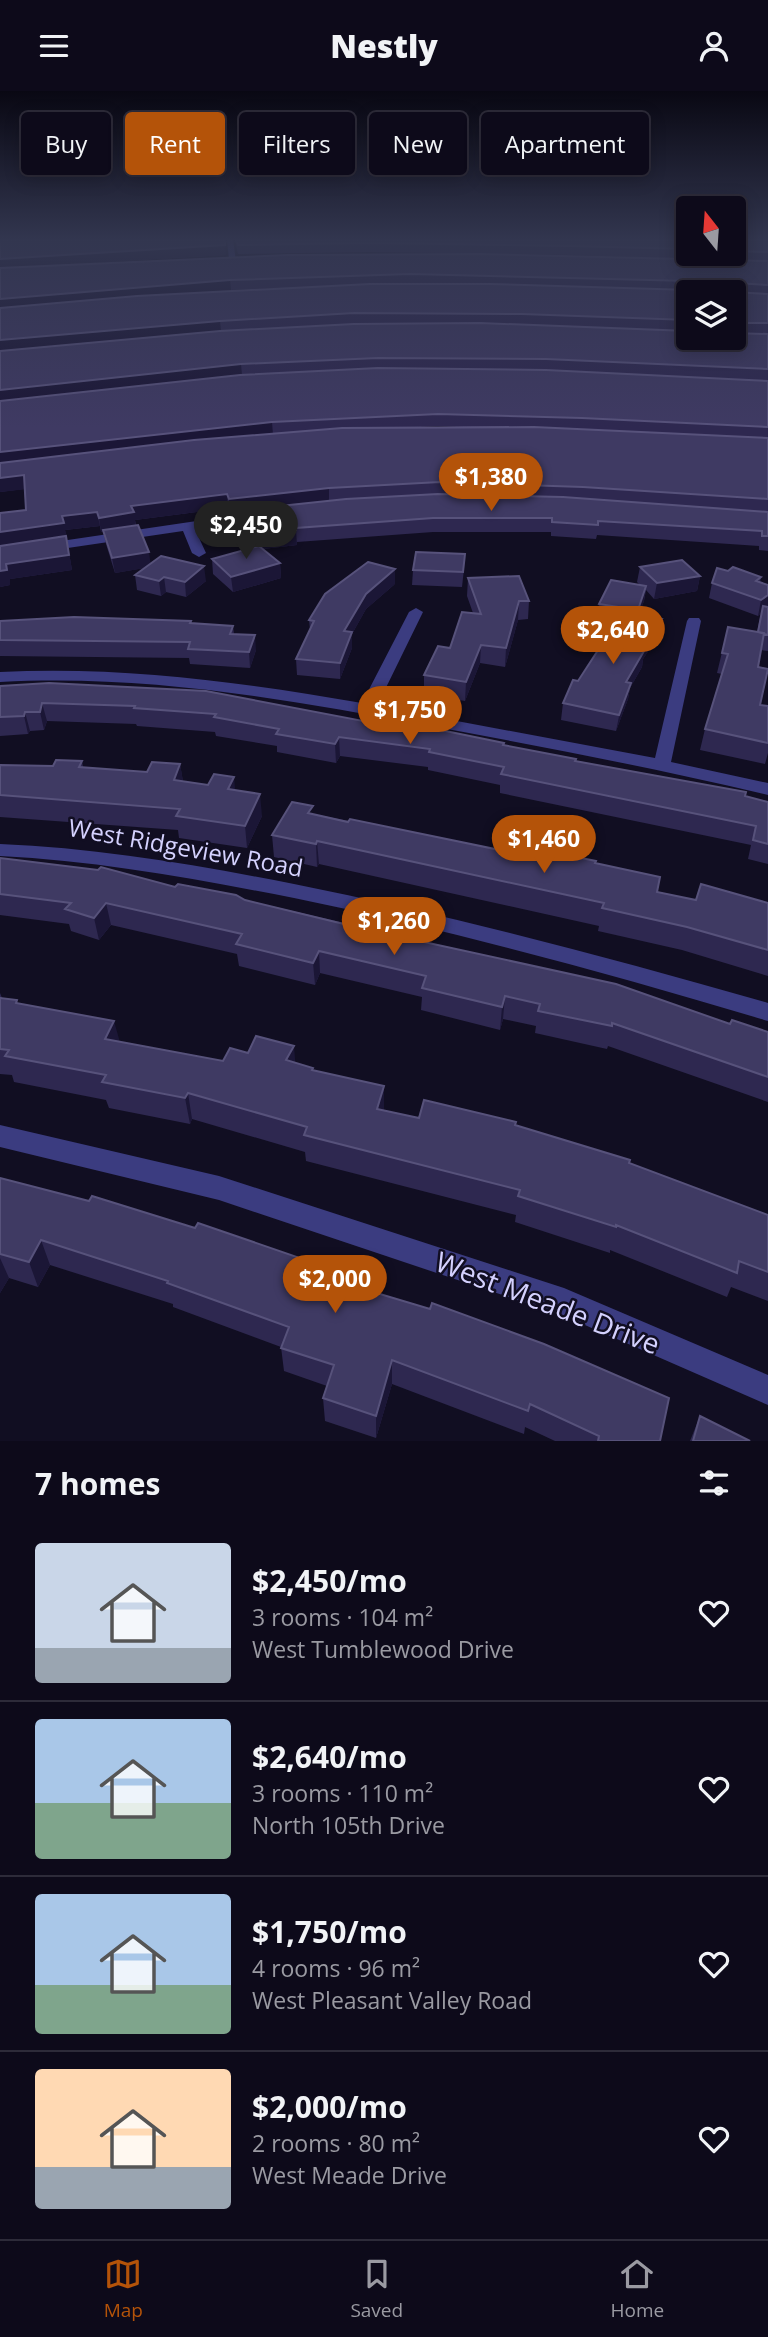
<!DOCTYPE html>
<meta charset="utf-8">
<style>
:root{--surface:#0d0a1a;--page:#1b1827;--text:#f1f3f6;--muted:#9a9aa2;--line:#2d2b39;--accent:#b45309}
body{margin:0;font-family:"Open Sans",sans-serif;background:var(--page);color:var(--text);height:100vh;display:flex;flex-direction:column;font-size:26px;white-space:nowrap}
*{box-sizing:border-box;margin:0}
p{font-size:23px;color:var(--muted)}
.icon{flex:none;width:38px;height:38px;fill:none;stroke:currentColor;stroke-width:2;stroke-linecap:round;stroke-linejoin:round}
.map{position:relative;height:1350px;overflow:hidden}
.details{display:flex;flex-direction:column;background:var(--surface);flex:1}
.details>*{flex:none}
.guide{position:absolute;left:21px;top:21px;width:726px;height:63px;display:flex;gap:14px}
.needle{width:46px;rotate:343deg}
.buttons{position:absolute;left:676px;top:105px;display:grid;gap:14px}
.buttons a{display:grid;place-items:center;width:70px;height:70px;border-radius:7px;background:var(--surface);box-shadow:0 4px 18px #0003,0 0 0 2px var(--line);font-size:35px}
.price{position:absolute;translate:-50% -60px;padding:0 16px;border-radius:24px;background:var(--accent);color:#fff;font-size:23px;line-height:46px;filter:drop-shadow(0 2px 4px #0008)}
.price::after{content:'';position:absolute;left:50%;top:42px;width:21px;height:16px;margin-left:-10px;background:inherit;clip-path:polygon(0 0,100% 0,50% 100%)}
.price.active{background:#222;color:#fff}
ul{padding:0;list-style:none}
li{display:flex;align-items:center;gap:21px;height:175px;padding:0 35px}
li+li{border-top:2px solid var(--line)}
li span{display:grid;place-items:center;flex:none;width:196px;height:140px;border-radius:7px;color:#555}
li>.icon{margin-inline-start:auto}
span .icon{width:84px;height:84px;fill:#fffc;stroke-width:1}
li b{font-size:30px}
h2{display:flex;justify-content:space-between;align-items:center;height:84px;padding:0 35px;font-size:30px}
.tag{padding:0 24px;border-radius:7px;background:var(--surface);box-shadow:0 4px 18px #0003,0 0 0 2px var(--line);font-size:24px;line-height:63px}
.tag.active{background:var(--accent);color:#fff}
header{display:flex;justify-content:space-between;align-items:center;height:91px;padding:0 35px;background:var(--surface);font-size:32px;font-weight:800}
.tabs{display:flex;justify-content:space-around;align-items:center;height:98px;border-top:2px solid var(--line);background:var(--surface);font-size:19px;color:var(--muted)}
.tabs a{display:grid;justify-items:center;gap:4px}
.tabs .active{color:var(--accent)}
.map>svg:first-child{display:block}
.lines{fill:none;stroke-linecap:round;stroke-linejoin:round}
.minor{fill:#3b3c80;fill-rule:evenodd}
.wall{fill:#2e2850;fill-rule:evenodd}
.shaded-wall{fill:#1b1636}
.building{fill:#3f3a63;stroke:#57527b;stroke-width:2}
.labels{text-anchor:middle;dominant-baseline:central;stroke-width:5;stroke-linejoin:round;paint-order:stroke}
.street-label{font-size:24px;fill:#d4d1fe;stroke:#110e22}
.near-street-label{font-size:28px;fill:#d4d1fe;stroke:#110e22}
</style>
<header><svg class="icon" aria-label="menu" viewBox="0 0 24 24"><path d="M4 6h16M4 12h16M4 18h16"/></svg>Nestly<svg class="icon" aria-label="person" viewBox="0 0 24 24"><circle cx="12" cy="8" r="4"/><path d="M4 21q1-7 8-7t8 7"/></svg></header>
<div class="map">
<svg width="768" height="1350" viewBox="0 0 768 1350">
<rect width="100%" height="100%" fill="#110e22"/>
<g class="lines">
<!-- minor -->
<path class="minor" d="M227 148H233L236 171 229 169Z
M258 421 264 425 262 428 195 438 206 462 199 466 192 462 183 440 0 467V459Z
M416 517 423 521 377 615 655 667 687 530 689 527H699L701 530 671 671 768 692V704C654 677 540 655 425 634 284 608 145 583 0 591V581C123 575 241 591 362 612L409 521Z
M0 753C99 757 197 774 294 793 454 825 611 867 768 912V930C612 883 454 840 294 807 197 788 99 770 0 765Z
M0 1034 219 1085 564 1197 768 1284V1314L562 1224 219 1109 0 1056Z"/>
</g>
<!-- wall -->
<path class="wall" d="M0 149 226 164 35 175 729 169 569 164 369 161 238 163 235 149H688V163H733V149H768V460L759 459V455L597 444 596 448 551 445V441H433L297 451V454L263 458 280 472 281 487 233 501 213 483 212 468 245 459 235 434 234 422H230L228 417 135 429 136 434 150 473 206 490 186 506 166 501 161 505 137 499 135 484 144 477 115 482 106 453 103 440 101 441 100 435 65 439 72 479 10 488V494L0 496 26 419 24 398 0 401ZM284 197 200 202 231 199ZM688 201 733 247 688 240ZM438 335 463 336H420Z
M640 476 700 485 697 500 654 508 646 499 644 510 639 523 659 544 643 568 642 576 630 597 628 608 616 640 561 629 563 612 620 532 597 528 599 513 640 494 637 491Z
M464 478 462 496 412 494 413 479Z
M728 480 761 486 760 492 768 494V560L761 559 758 576 760 614 768 615V662L765 673 700 659 705 638 722 583 717 582 728 536 757 541 761 522 758 525 709 507 712 492Z
M468 487 529 510 528 528 518 529 505 576 480 572 465 610 424 603V584L450 557 473 522 467 505Z
M395 493 366 518 352 543V557L340 588 297 584 296 568 310 539 309 529Z
M0 530H191L192 532 233 535 234 543 256 559 250 577 190 573 189 567 0 565Z
M0 595 368 631 504 652V655L768 711V773L748 768 751 754 500 702V694L428 679V676L340 665 336 672 277 661V655L216 645 215 641 137 635 136 633 47 630 44 639 30 640 28 643 0 645Z
M82 670 83 676 147 681 180 673 183 691 235 699 262 725 247 757 179 747 178 739 0 726V674L53 675Z
M313 723 519 763 596 772 657 801 696 809 768 812V885L682 859 598 840 599 835 319 773 317 776 274 766 272 744Z
M0 767 175 796 245 809 426 851 730 933 768 941V1011L608 955 607 958 535 942 536 935 503 928 500 939 421 919 422 906 320 882 315 894 239 875 237 863 111 834 99 849 71 840 69 833 0 824Z
M0 902 2 907 18 912 119 951 223 970 248 962 295 972 313 979 384 1019 419 1027 515 1034 629 1072 768 1124V1210L731 1196 727 1206 610 1159V1162L515 1131 516 1124 306 1070 305 1061 192 1028 190 1033 109 1017 106 1009 14 991 12 984 0 983Z
M0 1087 298 1178 660 1350H555L525 1336 524 1343 392 1293 376 1347 325 1330 323 1307 327 1295 284 1280 281 1256 173 1216V1213L50 1174 38 1196 9 1187 0 1202Z
M700 1325 750 1350H690Z"/>
<!-- shaded-wall -->
<path class="shaded-wall" d="M225 154 226 164 0 177V168Z
M230 189 231 199 0 218V208Z
M220 230 221 240 0 260V249Z
M241 273 242 284 0 311V299Z
M272 331 273 344 0 374V361Z
M24 384 27 398 0 401V387Z
M329 397V411L230 422 229 408Z
M227 403 228 417 135 429 136 436 101 441 99 427 131 415Z
M97 421 100 435 65 439 62 425Z
M64 432 72 479 10 488V494L0 496V441Z
M296 439 297 454 246 460 244 446Z
M149 461 151 476 115 482 112 467Z
M280 472 281 487 233 501 231 486Z
M204 475 206 490 186 506 185 491Z
M395 478V493L366 518 352 543V557L340 588V572L344 540 366 503Z
M700 485 697 500 654 508 657 492Z
M164 486 166 501 161 505 159 490Z
M646 495 644 510 635 535 638 519Z
M768 504V516L758 525 761 509Z
M519 510 518 529 505 576 506 557Z
M662 528 659 544 643 568 642 576 630 597 628 608 616 640 626 591 641 559Z
M255 544 256 559 250 577 249 561Z
M481 554 480 572 465 610 466 591Z
M42 612 47 630 44 639 40 621Z
M25 621 30 640 28 643 24 625Z
M339 646 340 665 336 672 335 653Z
M180 673 184 695 174 689Z
M234 686 236 708 228 698Z
M260 703 262 725 247 757 245 735Z
M317 750 319 773 317 776 316 753Z
M106 812 111 834 99 849 94 827Z
M319 860 320 882 315 894 313 872Z
M505 905 503 928 500 939 502 916Z
M114 930 121 955 105 948Z
M294 955 296 980 286 969Z
M384 995V1021L377 1018Z
M188 1002 192 1028 190 1033 185 1007Z
M41 1149 50 1174 38 1196 29 1171Z
M297 1166 300 1190 293 1177Z
M0 1167 9 1187 0 1202Z
M392 1269V1293L376 1347V1325Z"/>
<!-- building -->
<path class="building" d="M0 149H225V154L0 168Z
M236 149H688V158L570 155 369 152 238 154Z
M733 149H768V161L733 160Z
M480 163 768 170V194L735 192 733 201 768 203V232H733V201H688V229L522 223 354 222 220 230 0 249V217L137 205 370 193H490L690 199 692 193 690 190 410 183 230 189 0 208V177L287 164Z
M480 232 688 240V247H733V242L768 243V278L546 268 378 267 241 273 0 299V260L220 240 354 233Z
M378 277 546 279 768 290V336L582 327 438 323 272 331 0 361V310L240 284Z
M534 336 768 347V408L583 396 440 391 329 397 229 408 227 403 131 415 134 421 99 427 97 421 62 425 64 432 0 441V422L26 419 24 384 0 387V372L194 349 342 337Z
M438 403 563 406 768 421V445H762V440L598 430V434L552 431V427H433L296 437V439L244 446 234 420 346 408Z
M138 434 149 461 112 467 103 439Z
M66 445 69 464 6 473 7 479 0 480V455Z
M259 455 280 472 231 486 212 468Z
M416 461 465 463 463 481 413 479Z
M161 465 204 475 185 491 164 486 159 490 135 484Z
M682 469 700 485 657 492 640 476Z
M368 471 395 478 366 503 344 540 352 541 340 572 296 568 314 530 309 529 325 503Z
M733 476 761 486 756 490 768 494V504L761 509 712 492 717 477 728 480Z
M519 485 529 510H519L506 557 481 554 466 591 424 584 438 555 450 557 462 521 481 523 468 487Z
M611 489 646 495 638 519 599 513Z
M763 515 768 516V544L758 541Z
M628 520 662 528 641 559 644 560 626 591 631 592 619 624 563 612 573 589 578 590 604 550 607 551Z
M74 526 191 530 190 532 233 535 230 543 255 544 249 561 188 558 190 551 0 549V530Z
M728 536 764 542 758 576 768 578 760 614 768 615V652L705 638 728 563 722 562Z
M49 592 206 600 368 631 369 629 426 636 504 652 503 654 576 668 575 670 746 701 745 705 768 711V753L753 749 756 735 501 683 504 676 429 661 430 658 339 646 335 653 276 643 279 638 214 626 216 623 134 617 135 615 42 612 40 621H25L24 625 0 626V595Z
M56 669 82 670 79 676 147 681 152 671 180 673 174 689 208 694 214 683 234 686 228 698 260 703 245 735 176 725 180 718 0 704V674L53 675Z
M292 711 313 715 308 722 348 731 350 728 519 763 522 755 596 770 595 772 660 786 657 801 696 809 701 793 768 812V859L687 836 602 817 604 812 317 750 316 753 272 744Z
M0 767 98 779 101 776 175 796 178 793 236 804 245 809 344 833 346 828 426 846 424 851 616 893 730 933 732 929 768 941V986L612 932V935L538 920 540 913 505 905 502 916 422 897 426 885 319 860 313 872 236 853 242 843 106 812 94 827 65 818 71 812 0 803Z
M0 907 17 909 16 912 114 930 105 948 223 970 230 957 248 962 256 945 294 955 286 969 313 977 312 979 384 995 377 1018 419 1027 424 1009 516 1031 515 1034 630 1069 629 1072 768 1124V1181L739 1170 737 1182 616 1134V1136L518 1105 520 1099 304 1044 307 1036 188 1002 185 1007 102 991 106 984 5 965 9 959 0 958Z
M0 1087 89 1110 92 1105 195 1137 198 1132 297 1166 293 1177 430 1218 432 1212 544 1253 669 1307 660 1350H598L599 1345 530 1313 528 1320 392 1269 376 1325 323 1307 334 1274 281 1257 289 1236 167 1192 168 1190 41 1149 29 1171 0 1163Z
M700 1325 750 1350H693Z"/>
<!-- sky -->
<linearGradient id="sky" x2="0" y2="1"><stop stop-color="#090813"/><stop offset="0.44" stop-color="#32364f"/><stop offset="1" stop-color="#32364f" stop-opacity="0"/></linearGradient>
<rect width="768" height="337" fill="url(#sky)"/>
<g class="labels">
<!-- street labels -->
<g class="street-label">
<text transform="translate(186 756) rotate(10)">West Ridgeview Road</text>
</g>
<!-- near-street labels -->
<g class="near-street-label">
<text transform="translate(548 1211) rotate(21)">West Meade Drive</text>
</g>
</g>
</svg>
<div class="buttons">
<a><svg class="needle" viewBox="-14 -14 28 28"><path d="M0-13l5 13h-10z" fill="#e53935"/><path d="M0 13l5-13h-10z" fill="#9a9aa2"/></svg></a>
<a><svg class="icon" aria-label="layers" viewBox="0 0 24 24"><path d="M12 4l9 5-9 5-9-5zM3 14l9 5 9-5"/></svg></a>
</div>
<b class="price" style="left:491px;top:422px">$1,380</b>
<b class="price active" style="left:246px;top:470px">$2,450</b>
<b class="price" style="left:613px;top:575px">$2,640</b>
<b class="price" style="left:410px;top:655px">$1,750</b>
<b class="price" style="left:544px;top:784px">$1,460</b>
<b class="price" style="left:394px;top:866px">$1,260</b>
<b class="price" style="left:335px;top:1224px">$2,000</b>
<div class="guide">
<a class="tag">Buy</a>
<a class="tag active">Rent</a>
<a class="tag">Filters</a>
<a class="tag">New</a>
<a class="tag">Apartment</a>
</div>
</div>
<section class="details">
<h2>7 homes<svg class="icon" aria-label="filters" viewBox="0 0 24 24"><path d="M4 7h16M4 17h16"/><circle cx="9" cy="7" r="2"/><circle cx="15" cy="17" r="2"/></svg></h2>
<ul>
<li><span style="background:linear-gradient(#c9d6e8 75%,#9aa5b1 0)"><svg class="icon" aria-label="home" viewBox="0 0 24 24"><path d="M3 11l9-7 9 7M6 9v11h12V9"/></svg></span><div><b>$2,450/mo</b><p>3 rooms · 104 m²</p><p>West Tumblewood Drive</p></div><svg class="icon" aria-label="heart" viewBox="0 0 24 24"><path d="M12 20l-8-8c-3-5 5-10 8-4 3-6 11-1 8 4z"/></svg></li>
<li><span style="background:linear-gradient(#a9c7e8 60%,#7fa58c 0)"><svg class="icon" aria-label="home" viewBox="0 0 24 24"><path d="M3 11l9-7 9 7M6 9v11h12V9"/></svg></span><div><b>$2,640/mo</b><p>3 rooms · 110 m²</p><p>North 105th Drive</p></div><svg class="icon" aria-label="heart" viewBox="0 0 24 24"><path d="M12 20l-8-8c-3-5 5-10 8-4 3-6 11-1 8 4z"/></svg></li>
<li><span style="background:linear-gradient(#a9c7e8 65%,#7fa58c 0)"><svg class="icon" aria-label="home" viewBox="0 0 24 24"><path d="M3 11l9-7 9 7M6 9v11h12V9"/></svg></span><div><b>$1,750/mo</b><p>4 rooms · 96 m²</p><p>West Pleasant Valley Road</p></div><svg class="icon" aria-label="heart" viewBox="0 0 24 24"><path d="M12 20l-8-8c-3-5 5-10 8-4 3-6 11-1 8 4z"/></svg></li>
<li><span style="background:linear-gradient(#ffd9b3 70%,#9aa5b1 0)"><svg class="icon" aria-label="home" viewBox="0 0 24 24"><path d="M3 11l9-7 9 7M6 9v11h12V9"/></svg></span><div><b>$2,000/mo</b><p>2 rooms · 80 m²</p><p>West Meade Drive</p></div><svg class="icon" aria-label="heart" viewBox="0 0 24 24"><path d="M12 20l-8-8c-3-5 5-10 8-4 3-6 11-1 8 4z"/></svg></li>
</ul>
</section>
<nav class="tabs">
<a class="active"><svg class="icon" aria-label="map" viewBox="0 0 24 24"><path d="M3 6l6-2 6 2 6-2v14l-6 2-6-2-6 2zM9 4v14M15 6v14"/></svg>Map</a>
<a><svg class="icon" aria-label="saved" viewBox="0 0 24 24"><path d="M7 4h10v16l-5-4-5 4z"/></svg>Saved</a>
<a><svg class="icon" aria-label="home" viewBox="0 0 24 24"><path d="M3 11l9-7 9 7M6 9v11h12V9"/></svg>Home</a>
</nav>
